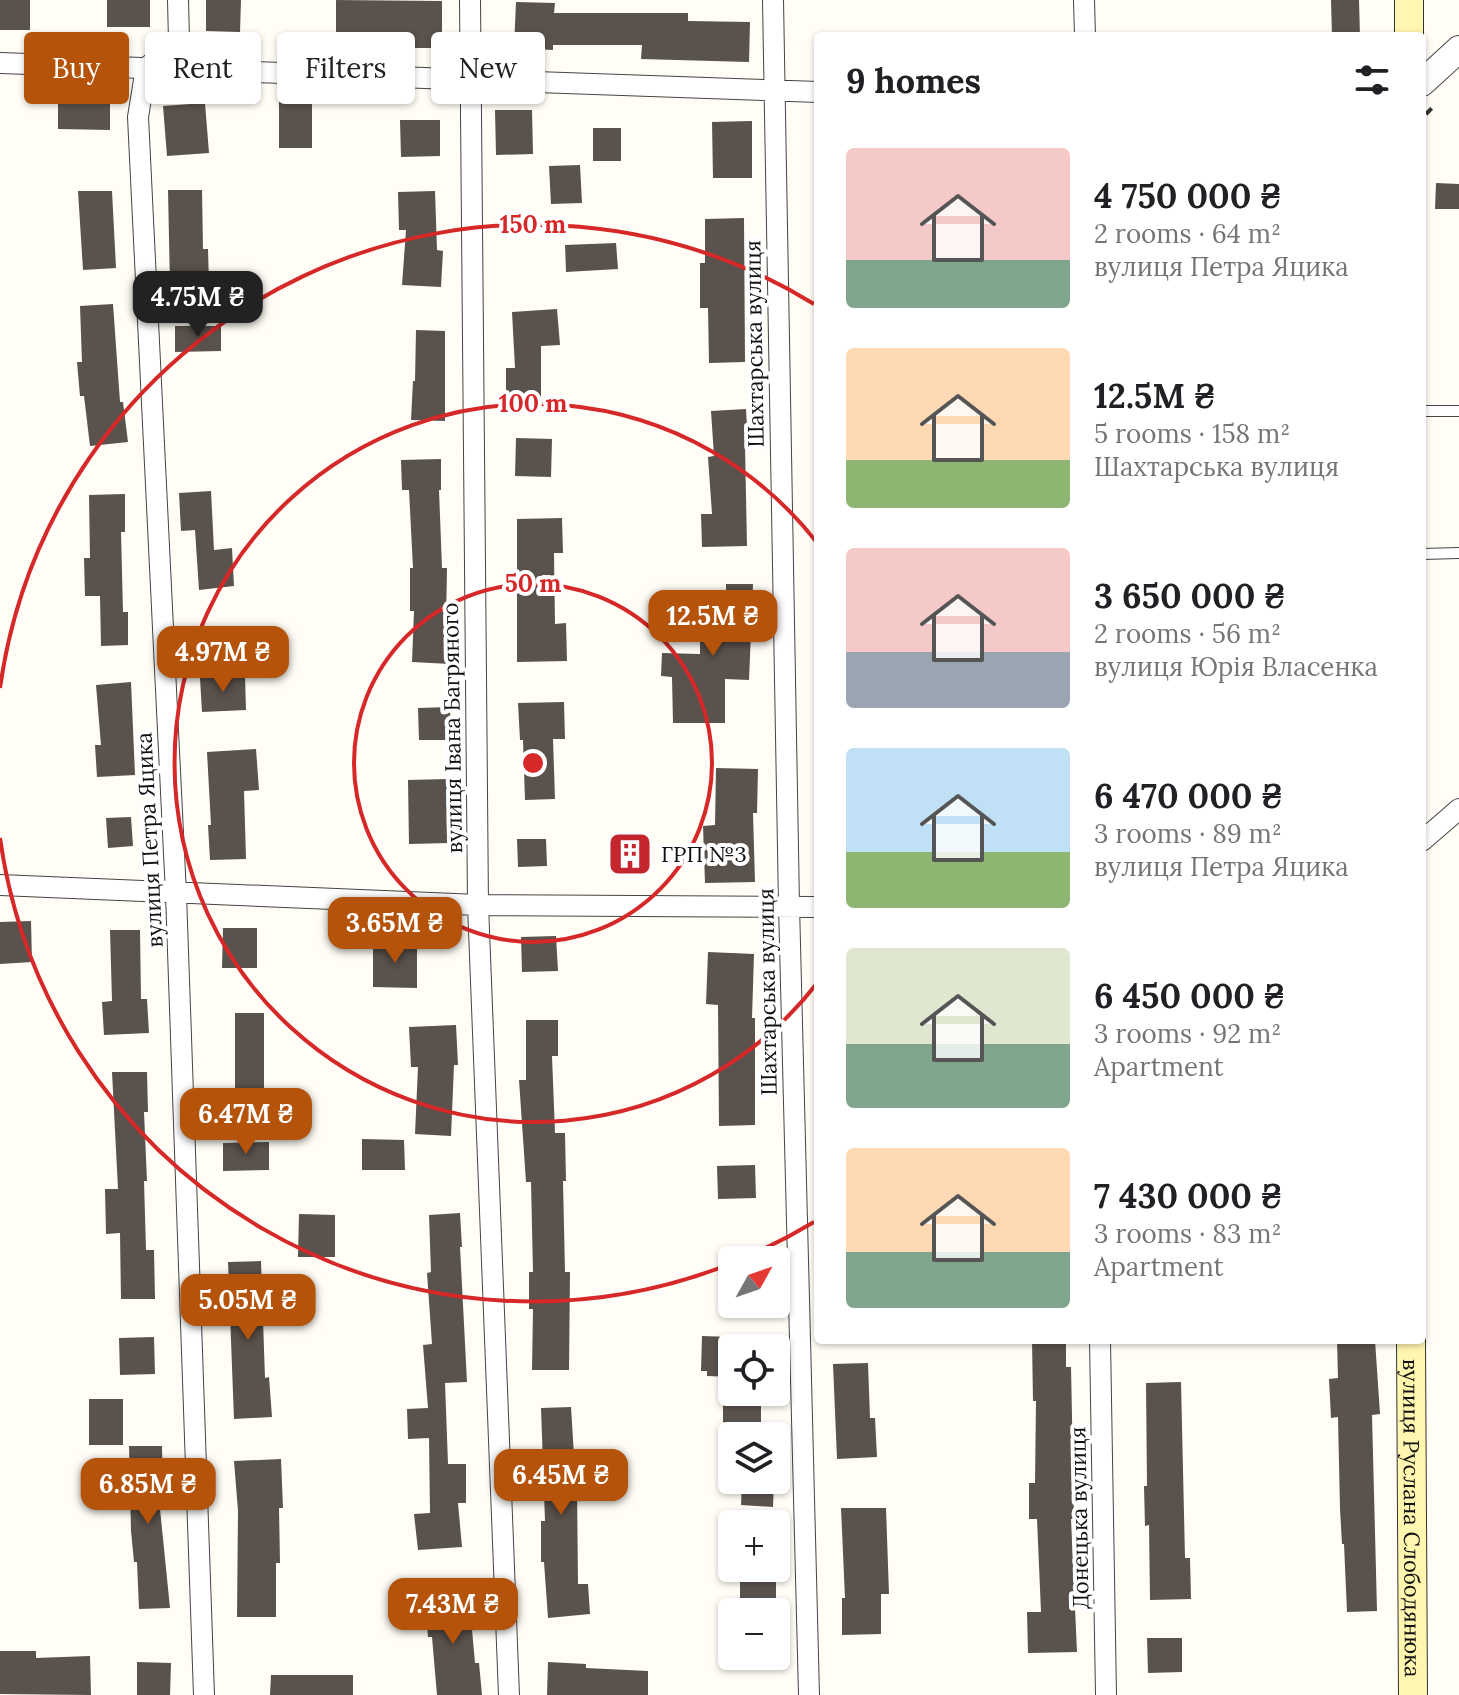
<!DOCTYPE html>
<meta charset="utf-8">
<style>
:root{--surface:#fff;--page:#f2f2f2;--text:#202124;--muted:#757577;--accent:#b45309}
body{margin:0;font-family:Lora,serif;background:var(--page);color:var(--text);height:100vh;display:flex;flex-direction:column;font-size:30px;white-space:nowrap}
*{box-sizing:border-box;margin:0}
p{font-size:26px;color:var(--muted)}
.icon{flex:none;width:44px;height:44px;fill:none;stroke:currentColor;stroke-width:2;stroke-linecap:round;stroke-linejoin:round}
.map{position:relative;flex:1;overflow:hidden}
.panel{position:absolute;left:814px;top:32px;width:612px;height:1312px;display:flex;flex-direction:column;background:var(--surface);border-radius:8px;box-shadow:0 2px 6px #0004}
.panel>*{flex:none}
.guide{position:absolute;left:24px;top:32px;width:670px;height:72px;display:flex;gap:16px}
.needle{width:52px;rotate:50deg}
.buttons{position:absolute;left:718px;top:1246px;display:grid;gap:16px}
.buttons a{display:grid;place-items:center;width:72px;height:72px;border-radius:8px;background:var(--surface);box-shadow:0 2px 6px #0004;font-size:40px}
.price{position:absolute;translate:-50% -68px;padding:0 18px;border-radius:16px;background:var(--accent);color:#fff;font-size:26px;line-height:52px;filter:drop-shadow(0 2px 4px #0008)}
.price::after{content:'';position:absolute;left:50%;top:48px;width:24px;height:18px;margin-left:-12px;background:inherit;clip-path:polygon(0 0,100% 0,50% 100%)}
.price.on{background:#222;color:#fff}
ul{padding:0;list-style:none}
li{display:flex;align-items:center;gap:24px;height:200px;padding:0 32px}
li span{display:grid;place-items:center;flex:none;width:224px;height:160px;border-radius:8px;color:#555}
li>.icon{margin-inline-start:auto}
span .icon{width:96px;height:96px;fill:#fffc;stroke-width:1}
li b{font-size:34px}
h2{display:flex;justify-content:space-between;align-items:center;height:96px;padding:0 32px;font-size:34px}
.tag{padding:0 28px;border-radius:8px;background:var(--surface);box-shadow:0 2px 6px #0004;font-size:28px;line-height:72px}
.tag.on{background:var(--accent);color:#fff}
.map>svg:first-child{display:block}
.building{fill:#5a524d}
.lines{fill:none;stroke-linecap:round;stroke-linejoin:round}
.service-casing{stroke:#444;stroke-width:12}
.minor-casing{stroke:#444;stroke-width:22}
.tertiary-casing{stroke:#444;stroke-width:28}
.secondary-casing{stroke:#333;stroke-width:30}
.path{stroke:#333;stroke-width:4;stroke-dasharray:8 4;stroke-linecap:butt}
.service{stroke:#fff;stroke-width:10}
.minor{stroke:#fff;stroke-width:20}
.tertiary{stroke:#fff;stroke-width:26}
.secondary{stroke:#fff6b0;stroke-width:28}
.ring{fill:none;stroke:#d62828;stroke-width:4}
.labels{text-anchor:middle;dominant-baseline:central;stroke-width:8;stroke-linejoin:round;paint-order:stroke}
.street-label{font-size:22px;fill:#111;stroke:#fff}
.poi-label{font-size:22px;fill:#111;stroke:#fff;text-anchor:start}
.centre{fill:#d62828;stroke:#fff;stroke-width:4}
.ring-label{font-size:24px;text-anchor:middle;font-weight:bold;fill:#d62828;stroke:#fff;stroke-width:8;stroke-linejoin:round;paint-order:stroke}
</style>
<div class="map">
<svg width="1459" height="1695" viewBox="0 0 1459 1695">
<rect width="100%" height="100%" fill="#fffdf5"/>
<!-- building -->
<path class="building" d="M0 0H30V30H0Z
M107 0H150V27H107Z
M206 0H241L240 32 206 31Z
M336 0 442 1V48H410V40L336 38Z
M1331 0H1359L1360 36H1332Z
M516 2 555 3 554 13H688V21L750 22 749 62 641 59 642 45H553V50L514 48Z
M58 97H110V130L58 129Z
M279 101H312V148H279Z
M205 103 209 153 167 156 163 106Z
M495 110H532L533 154 496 155Z
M400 120H440V156L401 157Z
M752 121V178H713L712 122Z
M593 128H621V161H593Z
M580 165 582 203 551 204 549 166Z
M1436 183 1459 184V209H1435Z
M168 190H202L203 249H208L209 284 170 285Z
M78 191H112L116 268 83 270Z
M435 191 437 250 443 251 441 287 402 285 406 230H399L398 192Z
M744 218 745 362 709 363 708 308H700V263H705V219Z
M616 243 618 269 566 272 565 245Z
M113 304 120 402H123L128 442 90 446 84 396H80L77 362H82L80 306Z
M557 309 560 345 541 346V402H506V368H515L512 312Z
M175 326H221V351L175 352Z
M416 330 445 331V421L411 420 413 381H415Z
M746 409 748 445H745L747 546 702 547 701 514H712L708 457 714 456 711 411Z
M516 438 552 439 551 477 515 476Z
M441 459V490H439L442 568H447L446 623H452L450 664 412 662 414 611H410V568H413L409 490H402L401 460Z
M211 491 214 550 232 548 234 586 199 590 195 530 181 531 179 493Z
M125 494V532H121L123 612H128V645L101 646 100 596H85L84 558H90L89 495Z
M562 518 563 553H554L555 624 566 623 567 661 517 662V519Z
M726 584H753L749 680 725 679V723H673L672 677 661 676 662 653 700 654V600H726Z
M245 676 246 710 202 712 200 678Z
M131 682 135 775 97 777 95 745H101L96 685Z
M564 702 565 739H553L555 799 525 800 523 740H520L518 703Z
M450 707 451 740H419L418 708Z
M256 749 259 790 244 791 246 859 210 860 208 825H211L207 752Z
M716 768 758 769 757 813H753L755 882 705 883 703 826 715 825Z
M448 779 449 843 409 844 408 780Z
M131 817 133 846 108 848 106 818Z
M517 839H546L547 866 518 867Z
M31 921 32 962 0 964V922Z
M223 928H257V968H222Z
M110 930H140L141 999H147L149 1033 104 1035 102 1002 112 1001Z
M556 936 558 971 522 972 521 937Z
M373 942H417V988L373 987Z
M708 952 754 954 752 1018H755V1125L719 1126 718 1005 706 1004Z
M235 1013H264V1094L235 1093Z
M526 1020H558V1056H552L555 1133H565L566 1181H563L565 1272H570L569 1370H532L533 1309H529V1272H533L531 1182H526L519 1080H526Z
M456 1025 458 1065H454L451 1136 415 1134 418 1067H411L409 1027Z
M112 1072H147L148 1112H144L147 1181H144L146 1250H154L155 1299H121L120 1233 106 1234 105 1189H118Z
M362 1139 404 1140 405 1170H362Z
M269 1142V1170L223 1171V1143Z
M755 1165 756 1198 718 1199 717 1166Z
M460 1213 462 1247H460L467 1382 445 1383 448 1464H466V1503H458L462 1547 418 1550 414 1514 430 1513 429 1438 408 1439 407 1409 428 1408 423 1345 432 1344 427 1273 431 1272 429 1215Z
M299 1214 335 1215V1257H298Z
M261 1261 265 1378 269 1377 272 1417 234 1419 228 1262Z
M702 1336 732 1337V1377L707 1376V1371H701Z
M154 1337 155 1374 120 1375 119 1338Z
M1032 1340H1066V1367H1071L1074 1519H1071L1077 1652 1028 1653 1027 1612H1041L1037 1519H1029V1483H1035L1036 1401H1033Z
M1337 1340H1375L1380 1414 1372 1415 1377 1611 1347 1612 1344 1544H1342L1340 1509 1338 1417 1331 1418 1329 1379 1338 1378Z
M868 1363 870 1418H875L877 1457 837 1459 833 1364Z
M1181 1382 1185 1558H1190L1191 1599 1150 1600 1149 1525 1145 1526 1144 1486H1147L1146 1383Z
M89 1399H123V1445H89Z
M723 1399H761V1436H723Z
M571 1407 574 1455H578L580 1486H577L578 1584H588L590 1614 548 1618 544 1562H541V1521H545L541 1408Z
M129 1446H162L163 1499H159L170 1608 139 1609 137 1562H134L131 1531Z
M281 1459 283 1508H279L280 1563H276V1617H237L238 1511 234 1461Z
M742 1480H774L773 1507 741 1505Z
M841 1508H886L889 1594H881V1634L842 1635V1598H845Z
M740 1568H776V1612H740Z
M469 1596 475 1663H479L482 1695H437L432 1637H428L425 1599Z
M1147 1638H1182V1672L1148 1673Z
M0 1651H36V1658L90 1656 91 1695 0 1694Z
M137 1662 171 1663 170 1695H137Z
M548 1662 586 1664V1668L648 1671V1695H547Z
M271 1675H353V1695H270Z"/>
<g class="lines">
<!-- service casing -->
<g class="service-casing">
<path id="service" d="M1422 411H1459
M1422 554 1459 553"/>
</g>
<!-- minor casing -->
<g class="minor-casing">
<path id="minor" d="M178 0 179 41 146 68 138 117 176 894 204 1695
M470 0 478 905 509 1695
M773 0 789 905 809 1695
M1084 0 1085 36
M0 63 818 92
M1422 841 1459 809
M0 885 478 905 818 907
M1100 1340 1106 1695"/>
</g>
<!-- tertiary casing -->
<g class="tertiary-casing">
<path id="tertiary" d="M1422 83 1459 49"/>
</g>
<!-- secondary casing -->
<g class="secondary-casing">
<g id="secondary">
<path d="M1409 36V0"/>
<path id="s1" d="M1411 1340 1413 1695"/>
</g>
</g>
<!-- path -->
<path class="path" d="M1426 114 1434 106"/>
<!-- service -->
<use href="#service" class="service"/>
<!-- minor -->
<use href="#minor" class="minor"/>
<!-- tertiary -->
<use href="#tertiary" class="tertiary"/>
<!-- secondary -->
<use href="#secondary" class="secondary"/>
</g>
<!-- distance rings -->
<g class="ring">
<circle cx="533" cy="763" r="179"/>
<path d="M818 982A359 359 0 1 1 818 544"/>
<path d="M814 1222A538 538 0 0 1 743 1258M730 1264A538 538 0 0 1 0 838M0 688A538 538 0 0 1 814 304"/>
</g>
<!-- icons -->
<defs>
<g id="building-square" transform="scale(2.3)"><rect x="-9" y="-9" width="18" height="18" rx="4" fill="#c4262e" stroke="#fff"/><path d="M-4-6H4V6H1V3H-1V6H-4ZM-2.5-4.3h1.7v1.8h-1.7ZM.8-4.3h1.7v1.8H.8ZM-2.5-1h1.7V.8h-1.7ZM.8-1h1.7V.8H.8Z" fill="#fff"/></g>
</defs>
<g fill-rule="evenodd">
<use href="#building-square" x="630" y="854"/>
</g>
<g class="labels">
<!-- street labels -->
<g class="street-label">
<text transform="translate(754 344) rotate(-91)">Шахтарська вулиця</text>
<text transform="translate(452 728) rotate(-91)">вулиця Івана Багряного</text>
<text transform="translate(149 840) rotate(-93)">вулиця Петра Яцика</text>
<text transform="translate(767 992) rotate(-91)">Шахтарська вулиця</text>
<text transform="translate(1079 1518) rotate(-91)">Донецька вулиця</text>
<text stroke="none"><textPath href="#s1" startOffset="178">вулиця Руслана Слободянюка</textPath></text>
</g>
<!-- poi labels -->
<g class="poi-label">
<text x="661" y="854">ГРП №3</text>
</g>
</g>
<circle cx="533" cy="763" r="12" class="centre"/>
<g class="ring-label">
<text x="533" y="233">150 m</text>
<text x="533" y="412">100 m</text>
<text x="533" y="592">50 m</text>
</g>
</svg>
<div class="buttons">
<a><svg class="needle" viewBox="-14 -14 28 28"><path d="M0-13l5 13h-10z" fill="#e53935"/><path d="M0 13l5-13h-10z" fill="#757577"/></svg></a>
<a><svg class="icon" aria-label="locate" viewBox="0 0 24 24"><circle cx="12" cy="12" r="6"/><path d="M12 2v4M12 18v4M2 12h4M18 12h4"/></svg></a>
<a><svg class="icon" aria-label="layers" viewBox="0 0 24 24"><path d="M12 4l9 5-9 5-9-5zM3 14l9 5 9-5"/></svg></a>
<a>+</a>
<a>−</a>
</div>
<b class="price on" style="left:198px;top:339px">4.75M ₴</b>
<b class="price" style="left:713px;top:658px">12.5M ₴</b>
<b class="price" style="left:223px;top:694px">4.97M ₴</b>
<b class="price" style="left:395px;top:965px">3.65M ₴</b>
<b class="price" style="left:246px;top:1156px">6.47M ₴</b>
<b class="price" style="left:248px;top:1342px">5.05M ₴</b>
<b class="price" style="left:561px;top:1517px">6.45M ₴</b>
<b class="price" style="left:148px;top:1526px">6.85M ₴</b>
<b class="price" style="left:453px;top:1646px">7.43M ₴</b>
<div class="guide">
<a class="tag on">Buy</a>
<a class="tag">Rent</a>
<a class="tag">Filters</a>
<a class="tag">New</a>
</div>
<section class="panel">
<h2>9 homes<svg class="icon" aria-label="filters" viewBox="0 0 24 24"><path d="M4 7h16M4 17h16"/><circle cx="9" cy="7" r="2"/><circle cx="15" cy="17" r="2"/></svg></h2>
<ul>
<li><span style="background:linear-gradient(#f6c9c9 70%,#7fa58c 0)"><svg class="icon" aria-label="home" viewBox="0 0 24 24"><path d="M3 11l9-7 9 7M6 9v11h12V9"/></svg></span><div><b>4 750 000 ₴</b><p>2 rooms · 64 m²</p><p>вулиця Петра Яцика</p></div></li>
<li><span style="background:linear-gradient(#ffd9b3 70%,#8fb573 0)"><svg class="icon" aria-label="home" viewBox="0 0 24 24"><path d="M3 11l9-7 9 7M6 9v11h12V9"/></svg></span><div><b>12.5M ₴</b><p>5 rooms · 158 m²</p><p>Шахтарська вулиця</p></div></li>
<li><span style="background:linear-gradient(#f6c9c9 65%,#9aa5b1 0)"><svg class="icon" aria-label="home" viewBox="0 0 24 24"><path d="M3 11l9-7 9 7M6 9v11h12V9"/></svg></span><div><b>3 650 000 ₴</b><p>2 rooms · 56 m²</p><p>вулиця Юрія Власенка</p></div></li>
<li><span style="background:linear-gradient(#bfe0f5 65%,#8fb573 0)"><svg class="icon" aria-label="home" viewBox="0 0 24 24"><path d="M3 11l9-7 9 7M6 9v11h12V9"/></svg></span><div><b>6 470 000 ₴</b><p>3 rooms · 89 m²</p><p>вулиця Петра Яцика</p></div></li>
<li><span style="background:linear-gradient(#dfe7d0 60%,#7fa58c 0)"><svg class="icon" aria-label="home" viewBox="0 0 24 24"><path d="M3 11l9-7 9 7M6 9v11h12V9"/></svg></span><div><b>6 450 000 ₴</b><p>3 rooms · 92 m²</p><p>Apartment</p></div></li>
<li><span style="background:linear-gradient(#ffd9b3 65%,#7fa58c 0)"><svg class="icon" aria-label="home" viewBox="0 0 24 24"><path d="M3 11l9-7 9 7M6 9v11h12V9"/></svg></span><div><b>7 430 000 ₴</b><p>3 rooms · 83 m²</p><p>Apartment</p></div></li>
</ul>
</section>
</div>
